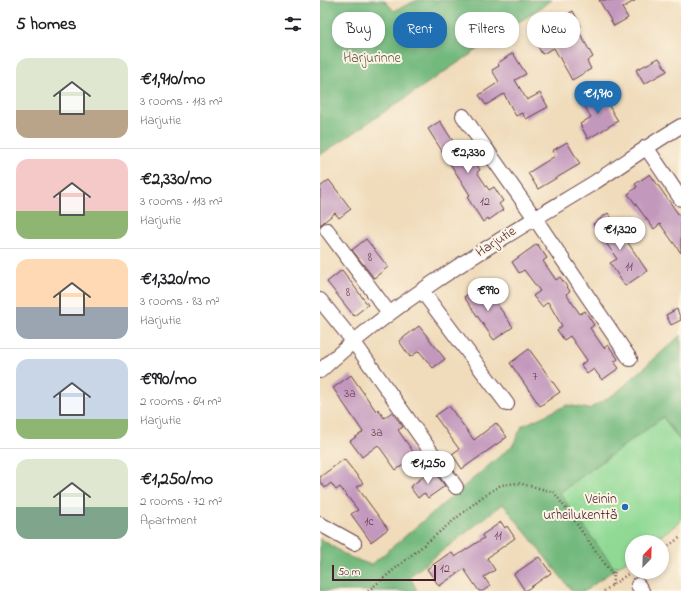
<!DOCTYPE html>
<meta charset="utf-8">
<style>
:root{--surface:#fff;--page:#f2f2f2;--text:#202124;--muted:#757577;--line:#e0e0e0;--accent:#1f6fb2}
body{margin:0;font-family:"Indie Flower",sans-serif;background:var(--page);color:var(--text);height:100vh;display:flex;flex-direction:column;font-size:15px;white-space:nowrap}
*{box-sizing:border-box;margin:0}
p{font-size:13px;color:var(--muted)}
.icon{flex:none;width:22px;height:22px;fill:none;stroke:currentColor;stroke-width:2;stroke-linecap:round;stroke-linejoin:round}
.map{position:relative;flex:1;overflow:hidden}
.details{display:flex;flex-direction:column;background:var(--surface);width:320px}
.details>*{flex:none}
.guide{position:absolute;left:12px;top:12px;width:289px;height:36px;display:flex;gap:8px}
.needle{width:26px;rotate:23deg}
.tools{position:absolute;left:305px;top:535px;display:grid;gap:8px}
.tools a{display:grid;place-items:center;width:44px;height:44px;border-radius:50%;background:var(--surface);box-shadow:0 2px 6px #0003;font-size:20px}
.scale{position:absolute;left:12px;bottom:10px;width:104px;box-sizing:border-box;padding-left:4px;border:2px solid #4a1f2b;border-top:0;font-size:11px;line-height:14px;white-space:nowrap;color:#4a1f2b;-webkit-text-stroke:3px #fcf5e5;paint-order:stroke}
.price{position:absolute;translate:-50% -34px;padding:0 9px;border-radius:14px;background:#fff;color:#222;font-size:13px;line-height:26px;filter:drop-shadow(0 1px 2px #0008)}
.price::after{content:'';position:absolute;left:50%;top:24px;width:12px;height:9px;margin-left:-6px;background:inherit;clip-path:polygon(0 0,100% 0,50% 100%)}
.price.selected{background:var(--accent);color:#fff}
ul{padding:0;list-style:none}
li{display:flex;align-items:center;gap:12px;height:100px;padding:0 16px}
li+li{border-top:1px solid var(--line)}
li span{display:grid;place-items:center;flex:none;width:112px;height:80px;border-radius:12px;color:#555}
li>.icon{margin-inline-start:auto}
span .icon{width:48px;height:48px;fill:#fffc;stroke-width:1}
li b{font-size:17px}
h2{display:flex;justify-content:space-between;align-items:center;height:48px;padding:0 16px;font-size:17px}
.tag{padding:0 14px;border-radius:16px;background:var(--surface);box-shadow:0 2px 6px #0003;font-size:14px;line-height:36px}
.tag.selected{background:var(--accent);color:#fff}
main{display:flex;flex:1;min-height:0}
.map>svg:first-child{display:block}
.green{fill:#8fd994;stroke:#6c7c60}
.forest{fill:#73b97e;stroke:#5e6c54}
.building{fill:#c298bd}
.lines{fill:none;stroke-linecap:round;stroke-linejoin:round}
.minor-casing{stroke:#633b41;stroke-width:16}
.path{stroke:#633b41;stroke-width:2.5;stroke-dasharray:1 3;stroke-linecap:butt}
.minor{stroke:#fff;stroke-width:14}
.poi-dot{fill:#1f6fb2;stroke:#fcf5e5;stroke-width:1.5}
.labels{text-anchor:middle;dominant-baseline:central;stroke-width:4;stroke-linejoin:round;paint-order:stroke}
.number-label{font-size:12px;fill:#683d50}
.park-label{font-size:14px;fill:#5f574a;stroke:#fcf5e5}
.street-label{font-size:14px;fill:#4a1f2b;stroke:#fcf5e5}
.poi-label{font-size:14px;fill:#4a1f2b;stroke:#fcf5e5;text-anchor:end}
</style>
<main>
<section class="details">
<h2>5 homes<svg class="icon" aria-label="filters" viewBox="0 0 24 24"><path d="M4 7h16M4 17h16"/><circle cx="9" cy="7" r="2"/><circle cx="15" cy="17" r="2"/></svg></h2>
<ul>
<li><span style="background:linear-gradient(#dfe7d0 65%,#b9a48a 0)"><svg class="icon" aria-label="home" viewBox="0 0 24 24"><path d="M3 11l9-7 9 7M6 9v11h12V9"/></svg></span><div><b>€1,910/mo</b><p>3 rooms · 113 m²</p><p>Harjutie</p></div></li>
<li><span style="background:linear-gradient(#f6c9c9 65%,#8fb573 0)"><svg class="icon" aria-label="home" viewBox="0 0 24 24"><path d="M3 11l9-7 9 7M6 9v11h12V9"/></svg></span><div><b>€2,330/mo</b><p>3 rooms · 113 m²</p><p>Harjutie</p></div></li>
<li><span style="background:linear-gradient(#ffd9b3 60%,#9aa5b1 0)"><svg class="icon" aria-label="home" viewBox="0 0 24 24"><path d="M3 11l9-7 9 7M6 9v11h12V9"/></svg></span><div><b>€1,320/mo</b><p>3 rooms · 83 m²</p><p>Harjutie</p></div></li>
<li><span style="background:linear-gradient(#c9d6e8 75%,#8fb573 0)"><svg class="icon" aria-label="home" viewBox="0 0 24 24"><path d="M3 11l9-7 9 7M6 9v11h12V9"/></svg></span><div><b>€990/mo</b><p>2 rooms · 64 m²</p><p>Harjutie</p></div></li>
<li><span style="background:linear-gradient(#dfe7d0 60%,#7fa58c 0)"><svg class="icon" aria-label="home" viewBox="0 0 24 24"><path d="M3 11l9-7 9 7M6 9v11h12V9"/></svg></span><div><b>€1,250/mo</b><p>2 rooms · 72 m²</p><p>Apartment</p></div></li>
</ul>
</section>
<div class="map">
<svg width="361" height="591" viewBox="0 0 361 591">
<rect width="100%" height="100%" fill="#fcf5e5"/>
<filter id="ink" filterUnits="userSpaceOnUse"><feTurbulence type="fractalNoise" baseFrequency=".025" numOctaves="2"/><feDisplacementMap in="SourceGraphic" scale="8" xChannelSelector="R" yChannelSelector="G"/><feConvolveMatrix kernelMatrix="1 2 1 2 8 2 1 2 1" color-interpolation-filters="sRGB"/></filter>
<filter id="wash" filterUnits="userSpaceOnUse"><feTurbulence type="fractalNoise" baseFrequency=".012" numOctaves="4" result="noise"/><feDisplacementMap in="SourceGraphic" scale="16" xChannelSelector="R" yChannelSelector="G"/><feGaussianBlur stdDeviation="0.9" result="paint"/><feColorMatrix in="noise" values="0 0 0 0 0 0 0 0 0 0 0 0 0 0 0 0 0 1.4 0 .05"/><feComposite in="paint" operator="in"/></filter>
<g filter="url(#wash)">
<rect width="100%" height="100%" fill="#f0dcbb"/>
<!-- green -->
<path class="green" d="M343 417 361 442V521L332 542H312V557L295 569 239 493Z"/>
<!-- forest -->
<path class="forest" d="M0 0H64L74 11 97 0H232L0 155Z
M361 335V442L343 417 239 493 295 569 265 591H252L183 504 90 576 97 591H0V538L27 556 51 565 193 445 202 426 247 405 269 409 296 393Z"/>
<g id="blocks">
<!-- building -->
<path class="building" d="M279 0H316L302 8 308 18 294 26Z
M253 11 261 26 257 28 273 57 267 61 271 69 252 80 234 48 222 54 209 30 237 15 239 19Z
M193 53 206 74 195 80 207 100 220 93 228 107 206 119 202 113 196 116 184 94 166 105 159 95 179 82 172 70 179 66 178 63Z
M339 58 347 71 324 84 316 70Z
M280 91 298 121 268 139 260 124 271 117 262 102Z
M120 121 136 146 142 142 146 149 151 146 160 160 156 163 160 170 157 172 169 190 174 187 183 201 179 204 183 210 169 220 168 218 163 222 147 197 150 195 108 129Z
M247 142 260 164 218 189 208 173 235 156 232 151Z
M330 174 361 218V253L340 224 334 229 308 194 317 187 315 184Z
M9 180 31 209 19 218 15 213 0 225V187Z
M288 213 327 271 305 286 290 263 297 259 273 224Z
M46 239 68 267 54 278 32 250Z
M217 244 227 258 223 261 236 280 240 277 250 291 246 294 260 314 265 311 274 325 270 328 284 348 288 345 298 359 294 362 299 368 282 380 274 369 267 374 261 365 267 360 250 336 244 340 237 330 242 326 228 302 222 307 213 296 220 291 204 270 199 273 192 262Z
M22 270 48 305 34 316 7 282Z
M163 284 193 327 174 340 144 297Z
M357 309 361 320 351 325 346 315Z
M99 326 125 359 113 368 99 351 90 357 79 341Z
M209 349 240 392 220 406 190 363Z
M31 375 56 411 58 409 64 418 72 412 83 427 78 430 96 456 76 470 58 445 42 457 30 441 43 432 13 388Z
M129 406 154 440 176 423 187 437 142 469 132 454 139 449 115 416Z
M24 459 43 483 37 487 68 529 51 542 31 514 38 510 20 487 16 490 11 483 5 488 0 482V477Z
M113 469 125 486 108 498 104 493 98 498 90 487Z
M181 522 185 528 187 526 195 538 167 558 175 570 164 577 170 586 163 591H159L144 569 119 586 107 569 131 552 135 557 164 538 162 535Z
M219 557 231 573 205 591 194 574Z"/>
</g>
</g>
<g filter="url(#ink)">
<use href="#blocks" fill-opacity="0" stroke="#633b41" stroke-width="1"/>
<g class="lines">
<!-- minor casing -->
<g class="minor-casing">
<path id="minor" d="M143 116 214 217 310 359
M326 147 361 199
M7 230 69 313
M102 291 187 404
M0 300 33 341 136 487
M0 371C81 296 178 241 272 184 302 165 330 144 361 126
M0 524 34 543
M318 585 322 591"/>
</g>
<!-- path -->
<path class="path" d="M342 550 361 537
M292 585 295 569
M48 591 162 497 181 485 198 483 234 492 294 577
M284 591 308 574"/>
<!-- minor -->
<use href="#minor" class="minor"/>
</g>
</g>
<!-- markers -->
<circle class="poi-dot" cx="305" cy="507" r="4"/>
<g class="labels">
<!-- number labels -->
<g class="number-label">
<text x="165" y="202">12</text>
<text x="50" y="258">8</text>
<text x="309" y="267">11</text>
<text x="28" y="293">8</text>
<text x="215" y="377">7</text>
<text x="30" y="394">3a</text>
<text x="57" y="433">3a</text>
<text x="49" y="522">1c</text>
<text x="178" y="536">11</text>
<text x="125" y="569">12</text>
</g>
<!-- park labels -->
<g class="park-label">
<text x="52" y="58">Harjurinne</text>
</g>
<!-- street labels -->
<g class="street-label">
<text transform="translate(176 242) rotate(-33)">Harjutie</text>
</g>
<!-- poi labels -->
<g class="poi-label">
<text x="297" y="499">Veinin<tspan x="297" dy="16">urheilukenttä</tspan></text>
</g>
</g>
</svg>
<div class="tools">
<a><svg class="needle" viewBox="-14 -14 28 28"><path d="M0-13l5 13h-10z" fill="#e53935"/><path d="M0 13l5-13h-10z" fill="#757577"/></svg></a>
</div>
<div class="scale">50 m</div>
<b class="price selected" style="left:278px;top:115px">€1,910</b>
<b class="price" style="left:148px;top:174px">€2,330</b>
<b class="price" style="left:300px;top:251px">€1,320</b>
<b class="price" style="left:168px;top:312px">€990</b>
<b class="price" style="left:108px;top:485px">€1,250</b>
<div class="guide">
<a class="tag">Buy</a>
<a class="tag selected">Rent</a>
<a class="tag">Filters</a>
<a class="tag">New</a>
</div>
</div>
</main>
